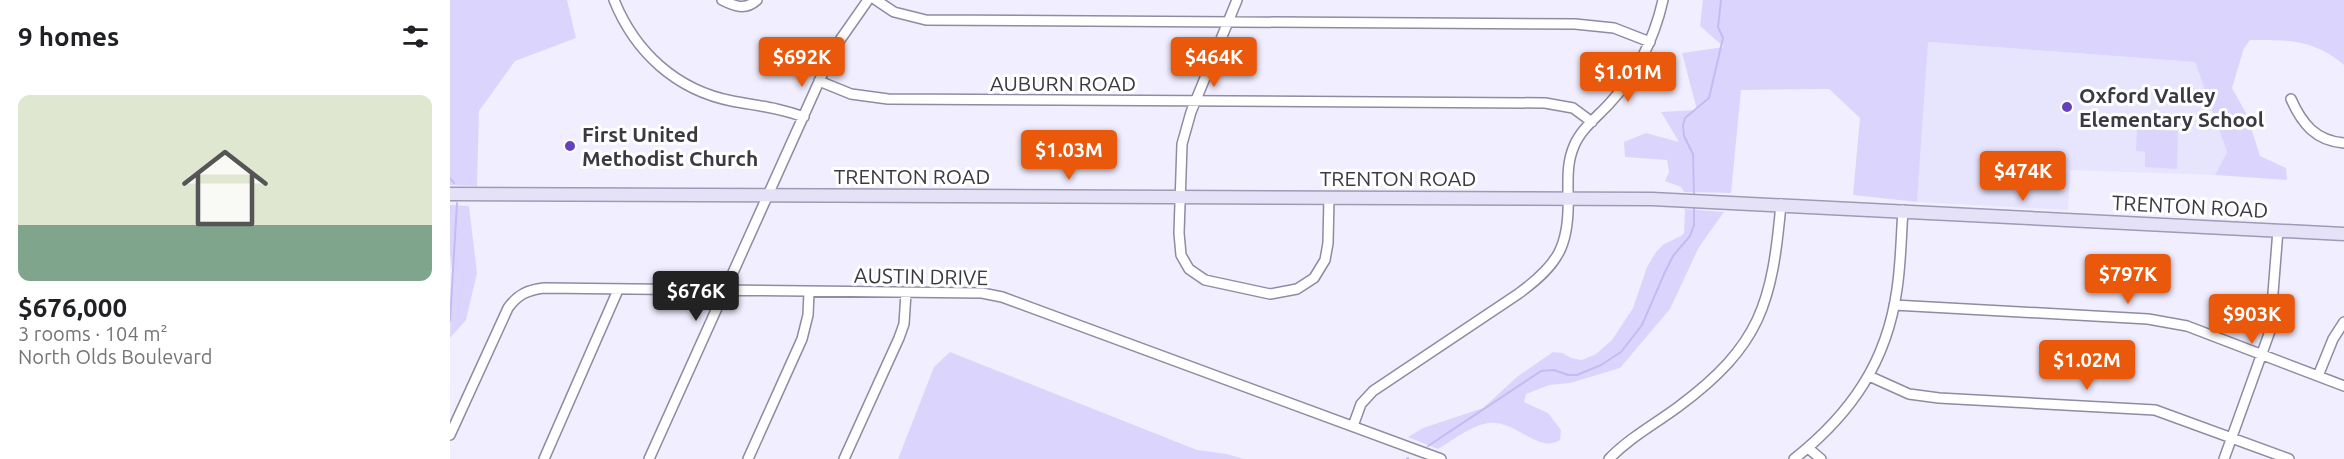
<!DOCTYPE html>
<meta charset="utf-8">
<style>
:root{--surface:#fff;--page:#f6f6f6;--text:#202124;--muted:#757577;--accent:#ea580c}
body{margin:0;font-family:Ubuntu,sans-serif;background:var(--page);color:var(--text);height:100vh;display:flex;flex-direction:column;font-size:22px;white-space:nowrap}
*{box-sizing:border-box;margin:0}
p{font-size:20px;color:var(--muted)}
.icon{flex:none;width:33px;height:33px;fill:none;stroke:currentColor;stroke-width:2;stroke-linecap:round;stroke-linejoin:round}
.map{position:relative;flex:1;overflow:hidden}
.panel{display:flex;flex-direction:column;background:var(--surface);width:450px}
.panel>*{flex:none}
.price{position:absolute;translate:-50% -51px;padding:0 14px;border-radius:6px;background:var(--accent);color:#fff;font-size:20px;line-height:39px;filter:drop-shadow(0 2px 3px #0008)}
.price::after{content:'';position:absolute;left:50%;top:36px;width:18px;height:14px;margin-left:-9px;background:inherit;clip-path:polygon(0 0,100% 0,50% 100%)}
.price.on{background:#222;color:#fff}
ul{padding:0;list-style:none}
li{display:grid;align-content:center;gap:12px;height:318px;padding:0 18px}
li span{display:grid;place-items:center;height:186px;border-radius:12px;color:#555}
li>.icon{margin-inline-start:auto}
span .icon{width:108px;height:108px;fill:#fffc;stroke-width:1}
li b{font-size:26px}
h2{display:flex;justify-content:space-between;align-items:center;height:72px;padding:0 18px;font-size:26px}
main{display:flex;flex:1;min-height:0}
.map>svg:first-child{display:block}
.built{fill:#e7e4fe}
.green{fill:#dbd5fe}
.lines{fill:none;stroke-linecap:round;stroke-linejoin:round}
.stream{stroke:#c3bbf1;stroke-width:2}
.minor-casing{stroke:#8e8ba2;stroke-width:12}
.major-casing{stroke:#9e9ab6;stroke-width:15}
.minor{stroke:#fff;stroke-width:9}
.major{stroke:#e5e2f8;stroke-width:12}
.poi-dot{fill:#6542ba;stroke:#fff;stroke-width:2}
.labels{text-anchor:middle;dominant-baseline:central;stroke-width:6;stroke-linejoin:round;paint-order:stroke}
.street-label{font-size:21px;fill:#3b3a44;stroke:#fff}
.poi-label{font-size:21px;font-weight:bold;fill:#3b3a44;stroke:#fff;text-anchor:start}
</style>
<main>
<section class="panel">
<h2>9 homes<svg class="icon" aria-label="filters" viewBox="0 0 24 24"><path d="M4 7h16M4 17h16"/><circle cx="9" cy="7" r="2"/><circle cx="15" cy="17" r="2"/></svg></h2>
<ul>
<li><span style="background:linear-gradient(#dfe7d0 70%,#7fa58c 0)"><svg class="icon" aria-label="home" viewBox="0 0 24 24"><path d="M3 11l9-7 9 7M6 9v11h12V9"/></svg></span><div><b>$676,000</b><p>3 rooms · 104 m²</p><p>North Olds Boulevard</p></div></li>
</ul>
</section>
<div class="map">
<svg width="1894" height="459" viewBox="0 0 1894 459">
<rect width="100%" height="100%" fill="#f1efff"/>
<!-- built -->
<path class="built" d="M1477 42 1745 62 1777 152 1765 175 1620 170 1618 210 1467 202Z"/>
<!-- green -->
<path class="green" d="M0 0H117L126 38 65 61 29 111 27 186 0 185Z
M1253 0H1894V65C1863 39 1838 40 1800 40L1794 48 1782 88 1797 115 1810 156 1836 168 1837 180 1765 175 1777 152 1745 62 1478 42 1467 202 1403 195 1410 118 1379 89 1291 90 1281 193 1234 192 1231 187 1215 181 1219 172 1217 160 1175 157 1174 142 1196 133 1229 142 1211 112 1247 110 1232 53 1274 47 1250 26Z
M1687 129 1728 131 1727 169 1695 167V152L1686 151Z
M0 205 19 206 27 273 16 320 0 338 2 270 0 254Z
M1235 209 1274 212 1249 247 1220 309 1170 368 1120 383 1099 385 1076 394 1074 402 1098 413 1111 430 1110 440C1088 454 1066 420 1039 423 1022 425 1003 440 988 449L958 437 973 428 1033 408 1068 376 1103 352 1113 353 1121 358 1132 360 1146 354 1162 340 1183 308 1197 267 1206 252 1214 244 1231 236 1234 233Z
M500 352 747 450 777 454 794 459H448L484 367Z"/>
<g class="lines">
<!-- stream -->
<path class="stream" d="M0 178 4 183
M1244 197 1243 154 1234 136 1233 125 1235 118 1259 98 1273 38 1268 27 1271 0
M0 321 7 203
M978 446 1091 371 1104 370 1118 375H1127L1151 365 1171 352 1192 325 1215 272 1223 256 1240 236 1244 225V206
M957 459 958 458"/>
<!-- minor casing -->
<g class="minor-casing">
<path id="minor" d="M164 0C185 52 226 90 282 101 308 106 327 107 354 117
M272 0C284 6 295 11 307 0
M426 0 444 12 476 20 1125 24 1164 28 1200 42
M787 0 741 112 732 144 729 233 731 255 739 269 755 280 820 294 847 289 864 278 875 260 878 243 879 197
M369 81 401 94 438 99 1095 103 1123 108 1142 122
M1841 99C1852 124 1866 141 1894 143
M1444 305 1698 319 1737 326 1894 386
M1419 376 1459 394 1489 398 1705 410 1839 459
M1868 376 1883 339 1894 322
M903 426 911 404 923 391 1068 294C1108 265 1120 246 1118 195 1118 178 1117 162 1124 146 1131 129 1147 117 1159 104 1187 74 1204 40 1213 0
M0 435 58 308C68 294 78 290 94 288L532 293 552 297 991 459
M1358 448 1371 459
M94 459 168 290
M199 459 376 66 390 40 418 0
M298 459 352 339 358 315 359 292
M394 459 449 338 454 324 456 293
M1159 459C1179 438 1205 424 1228 407 1311 345 1322 304 1331 204
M1344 459C1401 414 1437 362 1447 289 1451 263 1451 237 1453 210
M1774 459 1820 331 1828 230"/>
</g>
<!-- major casing -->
<g class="major-casing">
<path id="major" d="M0 194 1202 199 1894 234"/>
</g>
<!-- minor -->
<use href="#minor" class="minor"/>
<!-- major -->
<use href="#major" class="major"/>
</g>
<!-- markers -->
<g class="poi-dot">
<circle cx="1617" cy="107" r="6"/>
<circle cx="120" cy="146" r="6"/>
</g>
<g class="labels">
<!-- street labels -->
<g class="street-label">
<text x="613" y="83">AUBURN ROAD</text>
<text x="462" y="176">TRENTON ROAD</text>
<text x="948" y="178">TRENTON ROAD</text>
<text transform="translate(1740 206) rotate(3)">TRENTON ROAD</text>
<text transform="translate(471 276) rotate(1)">AUSTIN DRIVE</text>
</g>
<!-- poi labels -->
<g class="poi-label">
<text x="1629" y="95">Oxford Valley<tspan x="1629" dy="24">Elementary School</tspan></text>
<text x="132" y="134">First United<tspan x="132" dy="24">Methodist Church</tspan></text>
</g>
</g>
</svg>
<b class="price" style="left:352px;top:88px">$692K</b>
<b class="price" style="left:764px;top:88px">$464K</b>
<b class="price" style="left:1178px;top:103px">$1.01M</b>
<b class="price" style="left:619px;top:181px">$1.03M</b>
<b class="price" style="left:1573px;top:202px">$474K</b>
<b class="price" style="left:1678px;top:305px">$797K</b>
<b class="price on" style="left:246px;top:322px">$676K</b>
<b class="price" style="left:1802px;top:345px">$903K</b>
<b class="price" style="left:1637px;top:391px">$1.02M</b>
</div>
</main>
